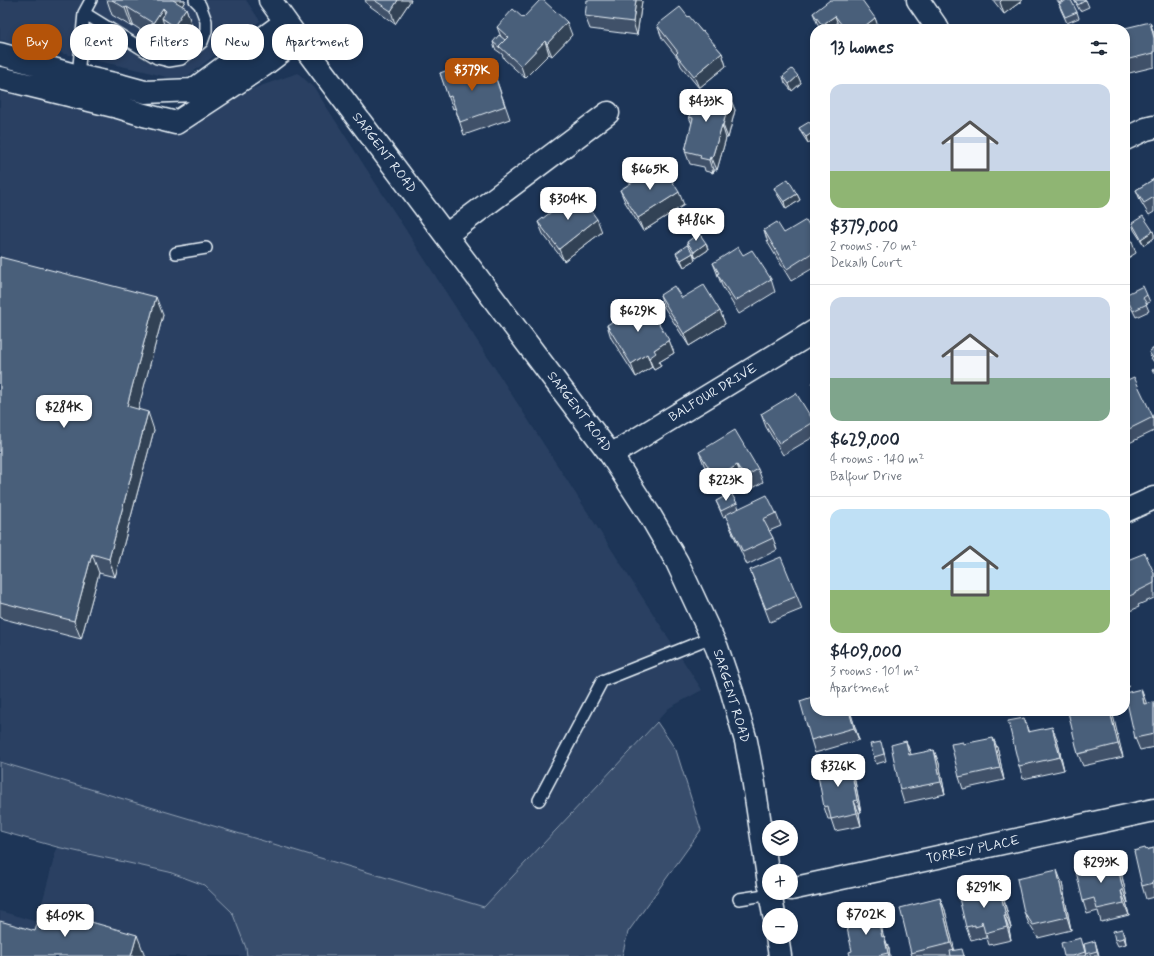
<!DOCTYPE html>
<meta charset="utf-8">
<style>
:root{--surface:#fff;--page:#f2f2f3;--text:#1f2937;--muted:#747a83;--line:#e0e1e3;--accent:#b45309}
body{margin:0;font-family:Mynerve,sans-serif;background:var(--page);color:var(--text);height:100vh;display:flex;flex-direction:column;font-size:15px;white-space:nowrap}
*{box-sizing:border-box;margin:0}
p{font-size:13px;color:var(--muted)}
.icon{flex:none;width:22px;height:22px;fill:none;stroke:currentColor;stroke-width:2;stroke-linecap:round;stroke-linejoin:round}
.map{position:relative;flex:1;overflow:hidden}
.side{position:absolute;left:810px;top:24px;width:320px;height:692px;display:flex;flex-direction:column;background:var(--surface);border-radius:16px;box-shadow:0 2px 6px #0003}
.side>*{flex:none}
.hud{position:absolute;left:12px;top:24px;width:380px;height:36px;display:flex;gap:8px}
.buttons{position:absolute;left:762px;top:820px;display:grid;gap:8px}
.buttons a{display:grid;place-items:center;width:36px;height:36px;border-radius:50%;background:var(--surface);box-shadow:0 2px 6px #0003;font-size:20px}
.price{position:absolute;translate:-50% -34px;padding:0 9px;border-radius:8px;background:#fff;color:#222;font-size:13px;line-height:26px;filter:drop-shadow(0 1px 2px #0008)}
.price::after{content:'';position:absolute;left:50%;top:24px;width:12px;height:9px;margin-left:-6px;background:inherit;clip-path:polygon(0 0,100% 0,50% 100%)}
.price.current{background:var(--accent);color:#fff}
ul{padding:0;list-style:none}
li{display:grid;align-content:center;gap:8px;height:212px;padding:0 20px}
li+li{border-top:1px solid var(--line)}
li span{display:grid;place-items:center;height:124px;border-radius:12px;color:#555}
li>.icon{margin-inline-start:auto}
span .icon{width:72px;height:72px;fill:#fffc;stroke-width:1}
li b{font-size:17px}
h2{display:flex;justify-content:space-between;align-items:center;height:48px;padding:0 20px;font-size:17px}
.tag{padding:0 14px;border-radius:16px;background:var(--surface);box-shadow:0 2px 6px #0003;font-size:14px;line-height:36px}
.tag.current{background:var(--accent);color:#fff}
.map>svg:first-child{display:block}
.built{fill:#2a4162}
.green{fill:#374d6c;stroke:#909fb2}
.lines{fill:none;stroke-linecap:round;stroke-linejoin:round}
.service-casing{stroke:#e8f1f8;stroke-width:14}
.minor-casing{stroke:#e8f1f8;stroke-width:25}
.secondary-casing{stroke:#e8f1f8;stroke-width:25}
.service{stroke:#1d3557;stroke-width:11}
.minor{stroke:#1d3557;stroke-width:22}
.secondary{stroke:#1d3557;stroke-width:22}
.wall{fill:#3f5169;stroke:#e8f1f8}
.shaded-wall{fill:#334255;stroke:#e8f1f8}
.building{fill:#495e7a;stroke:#e8f1f8}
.labels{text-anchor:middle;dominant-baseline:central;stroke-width:4;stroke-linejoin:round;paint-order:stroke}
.street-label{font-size:13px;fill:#e8f1f8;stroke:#1d3557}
</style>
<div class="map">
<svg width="1154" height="956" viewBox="0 0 1154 956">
<rect width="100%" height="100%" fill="#1d3557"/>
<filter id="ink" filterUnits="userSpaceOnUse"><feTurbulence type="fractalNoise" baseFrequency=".025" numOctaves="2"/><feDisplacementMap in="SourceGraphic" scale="8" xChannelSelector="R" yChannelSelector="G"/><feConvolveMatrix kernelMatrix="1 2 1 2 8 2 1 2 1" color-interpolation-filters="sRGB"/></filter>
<g filter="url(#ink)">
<!-- built -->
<path class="built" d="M0 0H246L260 21 181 81 144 71 0 40Z
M298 73 315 89 702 690 669 708 484 907 0 762V92L157 122Z
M57 847 169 872 204 885 232 912 246 948 247 956H0V911L37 922Z"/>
<!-- green -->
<path class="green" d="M657 722 676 750 701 830 628 932 622 956H247L246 948 232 912 204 885 169 872 57 847 0 831V762L484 907Z"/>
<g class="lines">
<!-- service casing -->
<g class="service-casing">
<path id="service" d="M84 13 157 58 169 61 181 59 202 42 206 31V21L200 5 195 0
M78 76 84 13 91 0
M176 253 206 248
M539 800 602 681 712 637
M739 899 771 894"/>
</g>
<!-- minor casing -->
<g class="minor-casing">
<path id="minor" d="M918 0 938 29
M0 54 78 76 123 86 145 92 193 90 285 22
M0 78 118 107 144 115 176 123 264 65 298 39
M1125 139 1146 129 1154 127
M446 235 608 113
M611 455 815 331
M1125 511 1154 498
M791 889 1154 810"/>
</g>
<!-- secondary casing -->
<g class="secondary-casing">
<path id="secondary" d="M270 0 298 39 611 455 651 517 677 562 717 648 732 692 746 741 753 778 769 883
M770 893 774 915
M777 937 780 956"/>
</g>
<!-- service -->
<use href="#service" class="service"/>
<!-- minor -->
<use href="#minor" class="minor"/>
<!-- secondary -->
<use href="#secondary" class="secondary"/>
</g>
<!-- wall -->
<path class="wall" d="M107 0H185V1L182 6 186 8 192 26 180 45 168 37 166 31 159 42 133 25 132 27 112 15Z
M365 0H411L395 24 367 4Z
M993 0H1023L1004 14Z
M1057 0H1064L1059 3Z
M1074 0H1086L1089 7 1080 11Z
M642 1 637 35 590 29 585 16Z
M1059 4 1077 12 1079 18 1067 23 1061 10Z
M813 13 875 18 879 29H840L839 28 838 29H820L818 25Z
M688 17 722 53 726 66 699 88 681 66 678 58 662 38 657 25Z
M523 18 572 35 552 56 549 54 525 78 504 59 502 54 495 49 493 42 501 37 497 27Z
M1125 29 1154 33V67L1125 74Z
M440 73 475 80 494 73 510 119 464 135 455 108 453 109Z
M783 76H798L801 83 792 91 785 83Z
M730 98 735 110 728 138H726L717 170H714L713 173 705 171 704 167 690 164 685 151 692 124 689 117Z
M799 128 815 129V139L808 143 802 134Z
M1154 179V212L1149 215 1141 202 1136 190Z
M774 188 797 194 800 200 786 209 777 194Z
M620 190 684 205 643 231 625 202Z
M538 222 602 232 564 261 543 234Z
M1132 223 1154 234V238L1144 245 1134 230Z
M1125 229 1132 241 1136 253 1125 260Z
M764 230 784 233 815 235V267L791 281 768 243Z
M687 242 706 243 708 250 696 258 693 253 695 260 684 267 679 259 676 253 689 248Z
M743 255 771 279 775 292 739 314 722 286 713 263Z
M0 257 163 315 138 409 154 430 115 577 99 573 81 639 0 618Z
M660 295 682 298 720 311 725 324 689 346 664 307Z
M1125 295H1147L1150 302 1146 304 1149 311 1136 317Z
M607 325 669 340 674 353 659 362 661 366 654 370 652 367 636 377 611 338Z
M1154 348V362L1151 358 1149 352Z
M1125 381 1153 417 1154 418V431L1125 445Z
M761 414 814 422 815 425V436L783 455 766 427Z
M699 452 758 469 763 482 750 490 742 478 720 491 704 465Z
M716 501 737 503 739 509 776 513 781 526 769 531 773 538 777 550 747 565 730 527 726 516 723 517Z
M1125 561 1154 573V598L1138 605 1139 607 1125 613Z
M750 570 797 596 802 609 770 622Z
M1125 675 1128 687 1125 688Z
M1141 689 1146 704 1154 702V747L1140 750 1135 738Z
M815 711H850L859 740 815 753 811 740Z
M1070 711H1111L1123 757 1083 766 1078 754Z
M1029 732 1057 739 1064 770 1023 779 1019 766Z
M993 738 998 750 1004 780 963 789 959 777Z
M883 748 886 761 876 764 874 757Z
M911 755 939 763 945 794 904 803 900 790Z
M853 771 861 812 859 813 861 826 835 831 831 819H828L824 807Z
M1154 848V897L1146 899 1142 886 1146 850Z
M1087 866 1121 872 1128 903H1126L1129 915 1101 922 1098 911 1087 914 1083 901Z
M1062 883 1071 930 1038 938 1029 924 1024 912Z
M999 887 1004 900 1011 928 1009 929 1011 940 989 945 986 935V938L980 939 979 938 971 940 966 927 981 892Z
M940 898 945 910 954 950 965 956H912L911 953Z
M876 912 881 924 883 936H884L889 949 890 956H850Z
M1122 929 1125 936 1126 944 1118 946 1115 940Z
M1083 944 1086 956H1064Z
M1097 948 1099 956H1087L1086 954Z"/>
<!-- shaded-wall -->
<path class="shaded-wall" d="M170 0H185V1L176 16Z
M398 0H411L395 24 391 11Z
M636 0H641L642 1 637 35 633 22Z
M1002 0H1023L1004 14 1000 2Z
M127 7 133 25 132 27 125 8Z
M163 8 168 22 162 18 166 31 159 42 153 23Z
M186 8 192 26 180 45 174 26Z
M835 16 839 28 838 29H824L822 25Z
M875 18 879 29H861Z
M567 22 572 35 552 56 547 44Z
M1150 22 1154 33V38Z
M545 41 549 54 525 78 521 66Z
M722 53 726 66 699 88 694 76Z
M798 76 801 83 792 91 789 84Z
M730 98 735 110 728 138 723 125Z
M722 125 726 138 717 170 712 158Z
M815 131V139L808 143 806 137Z
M710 157 714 170 713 173 709 160Z
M679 192 684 205 643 231 638 218Z
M797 194 800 200 786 209 784 202Z
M597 219 602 232 564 261 559 249Z
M1153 231 1154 234V238L1144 245 1141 239Z
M706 243 708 250 696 258 694 252Z
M693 253 695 260 684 267 681 260Z
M156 297 163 315 134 425 127 406Z
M720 311 725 324 689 346 684 334Z
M669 340 674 353 659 362 661 366 654 370 649 358 654 350Z
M647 354 652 367 636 377 631 364Z
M148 412 154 430 115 577 109 559Z
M737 465 742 478 720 491 716 479Z
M92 554 99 573 81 639 74 621Z
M1125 675 1128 687 1125 681Z
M1141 689 1146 702 1149 717 1144 704Z
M849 711H850L859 740 854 728Z
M1110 711H1111L1113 715 1123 757 1118 744Z
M1024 718 1029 730 1032 745 1028 732Z
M1052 727 1057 739 1064 770 1060 757Z
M993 738 998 750 1004 780 1000 768Z
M906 741 911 754 914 768 909 755Z
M934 750 939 763 945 794 941 782Z
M849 759 853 771 861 812 857 800Z
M854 801 859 813 861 826 857 813Z
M1116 859 1121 872 1128 903 1123 890Z
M1057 870 1062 883 1071 930 1067 917Z
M999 887 1004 900 1011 928 1006 916Z
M1121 891 1126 903 1129 915 1124 903Z
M940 898 945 910 956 956 951 943Z
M876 912 881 924 886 949 882 937Z
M1004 916 1009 929 1011 940 1007 927Z
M1122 929 1125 936 1126 944 1124 938Z
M137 935 145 956H131Z
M884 936 889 949 890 956H889L888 953Z
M1095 941 1097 948 1099 956 1097 951Z"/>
<!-- building -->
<path class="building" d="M112 0H173L186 8 174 26 162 18 166 11 163 8 153 23 127 7 125 8Z
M374 0H398L391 11Z
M540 0H543L567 22 547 44 545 41 521 66 499 46 508 37 497 27 513 9 523 18Z
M587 0H636L633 22 585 16Z
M830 0H862L875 18 861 29H845L835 16 822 25 813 13Z
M1067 0H1071L1077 12 1065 17 1059 4Z
M1075 0H1086L1078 5Z
M680 7 688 17 689 16 702 32 703 31 722 53 694 76 676 54 678 52 657 25Z
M1150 22 1154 38V53L1125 60V29H1115L1125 27V28Z
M499 35 505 40 499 46 500 48 493 42Z
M469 62 475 80 494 73 505 106 460 122 451 96 448 97 440 73Z
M792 69 798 76 789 84 783 76Z
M696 90 730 98 723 125H722L712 158 710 157 709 160 700 158 701 155 685 151 693 118 689 117Z
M809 122 815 129V131L806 137 799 128Z
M661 164 679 192 638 218 620 190Z
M788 179 797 194 784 202 774 188Z
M1154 179V197L1144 203 1136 190Z
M577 192 597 219 559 249 538 222Z
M1143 216 1153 231 1141 239 1132 223Z
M806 220 815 235V251L787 269 764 230 777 222 784 233Z
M1125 229 1132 241 1125 245Z
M699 233 706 243 694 252 687 242Z
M687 245 693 253 681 260 676 253Z
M738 247 743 255 752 250 771 279 735 301 717 274 719 273 713 263Z
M0 257 156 297 127 406 148 412 109 559 92 554 74 621 0 602Z
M704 285 720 311 684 334 660 295 674 286 682 298Z
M1143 286 1147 295 1143 298 1147 304 1133 311 1125 295Z
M645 301 669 340 654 350 656 353 649 358 647 354 631 364 607 325Z
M1154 348V358H1153L1149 352Z
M1154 369V374L1152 370Z
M1134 377 1153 417 1125 431V381Z
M815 381V388L812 383Z
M796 393 814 422 779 443 761 414Z
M735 430 758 469 745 477 737 465 716 479 699 452Z
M731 493 737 503 721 511 716 501Z
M767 495 776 513 763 519 773 538 743 552 725 515Z
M1145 553 1154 573V583L1134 593V594L1125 598V561Z
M781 557 797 596 766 609 750 570Z
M1141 689 1144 704 1154 702V734L1135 738 1125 693Z
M815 696V711H849L854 728 811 740 800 701Z
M1070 711H1110L1118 744 1078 754 1068 712Z
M1024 718 1028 732 1052 727 1060 757 1019 766 1008 721Z
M993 738 1000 768 959 777 951 744 963 742V744Z
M906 741 909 755 934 750 941 782 900 790 891 745Z
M881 742 884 754 874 757 870 744Z
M849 759 857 800 854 801 857 813 831 819 828 806 824 807 816 765Z
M1145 848 1146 850 1154 848V881H1153V883L1142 886 1134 851Z
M1116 859 1123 890 1121 891 1124 903 1097 909 1094 898 1083 901 1075 867 1087 864V866Z
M1057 870 1067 917 1033 925 1024 912 1017 879Z
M999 887 1006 916H1004L1007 927 985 933 982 921 981 922 982 925 975 927V925L966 927 958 894 980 889V892Z
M940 898 951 943 911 953 900 908Z
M42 908 137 935 131 956H0V921L35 931Z
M876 912 882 937 884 936 888 953 879 955 880 956H850L849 952 852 951 845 919Z
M1122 929 1124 938 1115 940 1113 931Z
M1081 938 1085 952 1073 956H1064L1061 943Z
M1095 941 1097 951 1086 954 1084 944Z
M962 949 964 956H951L950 951Z"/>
</g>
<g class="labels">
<!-- street labels -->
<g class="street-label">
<text transform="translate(384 153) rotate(53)">SARGENT ROAD</text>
<text transform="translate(713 393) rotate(-31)">BALFOUR DRIVE</text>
<text transform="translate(579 412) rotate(53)">SARGENT ROAD</text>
<text transform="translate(731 696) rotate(73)">SARGENT ROAD</text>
<text transform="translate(973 850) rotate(-12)">TORREY PLACE</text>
</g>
</g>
</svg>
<div class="buttons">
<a><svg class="icon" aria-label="layers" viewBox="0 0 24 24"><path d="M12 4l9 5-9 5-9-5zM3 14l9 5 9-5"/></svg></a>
<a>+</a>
<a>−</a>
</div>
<b class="price current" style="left:472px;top:92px">$379K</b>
<b class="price" style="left:706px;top:123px">$433K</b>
<b class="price" style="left:650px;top:191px">$665K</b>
<b class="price" style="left:568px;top:221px">$304K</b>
<b class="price" style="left:696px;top:242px">$486K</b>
<b class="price" style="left:638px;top:333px">$629K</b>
<b class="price" style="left:64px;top:429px">$284K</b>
<b class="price" style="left:726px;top:502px">$223K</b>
<b class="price" style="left:838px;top:788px">$326K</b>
<b class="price" style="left:1101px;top:884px">$293K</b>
<b class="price" style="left:984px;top:909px">$291K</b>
<b class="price" style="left:866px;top:936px">$702K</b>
<b class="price" style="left:65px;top:938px">$409K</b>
<div class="hud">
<a class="tag current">Buy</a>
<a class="tag">Rent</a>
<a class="tag">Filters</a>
<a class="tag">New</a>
<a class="tag">Apartment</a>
</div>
<section class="side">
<h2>13 homes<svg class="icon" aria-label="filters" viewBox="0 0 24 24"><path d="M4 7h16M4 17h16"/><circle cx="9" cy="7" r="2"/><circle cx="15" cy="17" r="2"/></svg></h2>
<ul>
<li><span style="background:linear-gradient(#c9d6e8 70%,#8fb573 0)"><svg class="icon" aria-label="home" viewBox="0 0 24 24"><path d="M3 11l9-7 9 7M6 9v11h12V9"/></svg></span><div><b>$379,000</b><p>2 rooms · 70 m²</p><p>Dekalb Court</p></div></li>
<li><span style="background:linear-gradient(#c9d6e8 65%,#7fa58c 0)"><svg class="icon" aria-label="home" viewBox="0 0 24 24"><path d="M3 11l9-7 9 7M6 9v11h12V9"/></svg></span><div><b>$629,000</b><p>4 rooms · 140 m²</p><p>Balfour Drive</p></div></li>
<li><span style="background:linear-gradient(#bfe0f5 65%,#8fb573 0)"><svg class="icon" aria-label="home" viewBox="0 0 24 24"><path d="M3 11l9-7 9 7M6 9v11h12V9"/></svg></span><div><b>$409,000</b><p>3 rooms · 101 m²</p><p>Apartment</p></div></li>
</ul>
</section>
</div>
